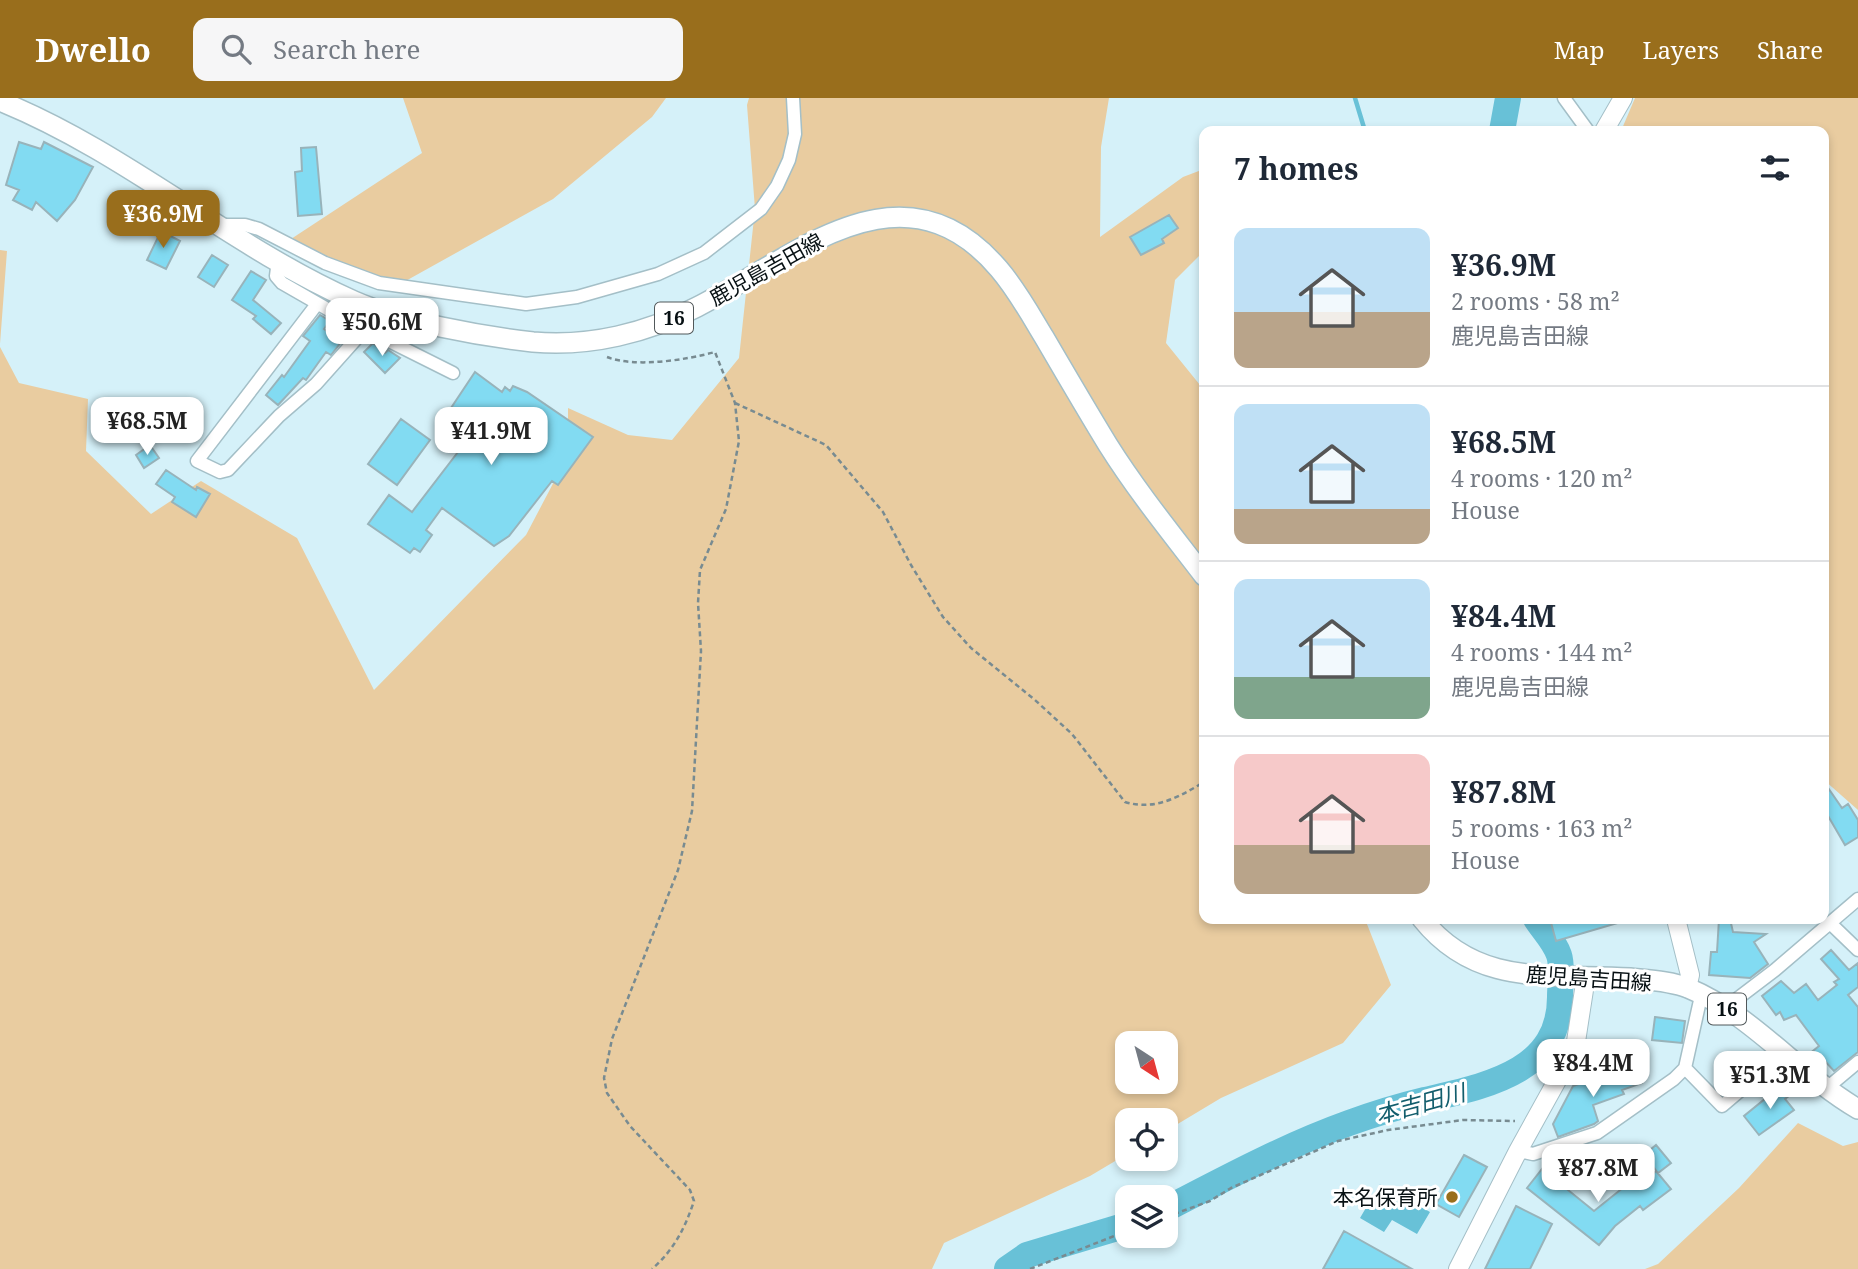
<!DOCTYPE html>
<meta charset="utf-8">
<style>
:root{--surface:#fff;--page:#f6f6f7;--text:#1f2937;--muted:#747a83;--line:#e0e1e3;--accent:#996e1c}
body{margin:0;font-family:"Noto Serif","Noto Sans JP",serif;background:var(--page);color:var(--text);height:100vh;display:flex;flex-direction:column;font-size:26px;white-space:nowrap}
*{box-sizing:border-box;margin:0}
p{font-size:23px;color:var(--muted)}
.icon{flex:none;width:38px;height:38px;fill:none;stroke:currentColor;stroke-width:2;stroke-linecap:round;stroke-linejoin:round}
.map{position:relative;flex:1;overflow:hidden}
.side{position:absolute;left:1199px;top:28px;width:630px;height:798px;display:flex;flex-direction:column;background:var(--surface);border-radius:14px;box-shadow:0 4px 10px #0003}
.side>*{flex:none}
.needle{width:46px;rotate:144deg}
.controls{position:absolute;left:1115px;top:933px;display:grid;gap:14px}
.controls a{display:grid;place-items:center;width:63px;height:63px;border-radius:14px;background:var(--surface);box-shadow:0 4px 10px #0003;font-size:35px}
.price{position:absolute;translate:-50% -60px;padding:0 16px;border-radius:14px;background:#fff;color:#222;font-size:23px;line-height:46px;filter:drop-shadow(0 2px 4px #0008)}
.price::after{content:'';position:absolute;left:50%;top:42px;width:21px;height:16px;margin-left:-10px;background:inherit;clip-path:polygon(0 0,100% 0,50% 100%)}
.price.on{background:var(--accent);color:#fff}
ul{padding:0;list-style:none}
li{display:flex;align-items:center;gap:21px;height:175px;padding:0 35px}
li+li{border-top:2px solid var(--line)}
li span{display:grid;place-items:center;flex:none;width:196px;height:140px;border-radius:14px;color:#555}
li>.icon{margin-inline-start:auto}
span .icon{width:84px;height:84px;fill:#fffc;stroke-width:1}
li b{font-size:30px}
h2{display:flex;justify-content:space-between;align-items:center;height:84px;padding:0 35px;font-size:30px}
header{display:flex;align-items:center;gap:42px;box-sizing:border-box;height:98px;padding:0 35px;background:var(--accent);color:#fff}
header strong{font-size:33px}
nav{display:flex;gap:38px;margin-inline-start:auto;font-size:24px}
.search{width:490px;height:63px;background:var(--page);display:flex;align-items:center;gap:18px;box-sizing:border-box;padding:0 24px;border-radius:14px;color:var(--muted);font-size:26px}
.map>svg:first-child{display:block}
.green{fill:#e9cca0;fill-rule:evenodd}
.water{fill:#68c1d7}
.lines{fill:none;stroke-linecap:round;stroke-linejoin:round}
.stream{stroke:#68c1d7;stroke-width:4.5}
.river{stroke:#68c1d7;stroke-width:26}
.building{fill:#82dbf2;stroke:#98b3ba;stroke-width:2}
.street-casing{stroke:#a4bfc7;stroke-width:15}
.secondary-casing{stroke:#a4bfc7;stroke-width:20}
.primary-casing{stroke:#a4bfc7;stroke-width:22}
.path{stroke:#788b91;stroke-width:2.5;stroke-dasharray:5 3.5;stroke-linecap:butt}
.street{stroke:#fff;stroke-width:12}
.secondary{stroke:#fff;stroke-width:18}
.primary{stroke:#fff;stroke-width:19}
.poi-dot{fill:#996e1c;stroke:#fff;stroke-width:2.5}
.labels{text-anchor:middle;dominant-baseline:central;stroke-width:6;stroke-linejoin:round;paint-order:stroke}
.shield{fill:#fff;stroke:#51585a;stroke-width:2}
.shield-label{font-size:19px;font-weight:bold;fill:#071013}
.street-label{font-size:21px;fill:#071013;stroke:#fff}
.poi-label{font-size:21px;fill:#071013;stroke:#fff;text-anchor:end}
.water-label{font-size:23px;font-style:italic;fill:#135e6d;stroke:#fff}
</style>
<header>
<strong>Dwello</strong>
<div class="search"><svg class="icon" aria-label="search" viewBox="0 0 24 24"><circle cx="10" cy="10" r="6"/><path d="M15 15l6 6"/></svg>Search here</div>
<nav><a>Map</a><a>Layers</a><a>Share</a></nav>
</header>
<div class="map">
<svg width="1858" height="1171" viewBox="0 0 1858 1171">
<rect width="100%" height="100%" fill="#d5f1f9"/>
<!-- green -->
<path class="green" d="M403 0H666L652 19 553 101 393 190 291 141 422 55Z
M749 0H1109L1101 49 1100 139 1183 79 1204 71V153L1175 182 1166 245 1204 292V821H1365L1391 887 1343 945 1221 1000 1166 1033V1022H1127V1056L1090 1078 944 1145 932 1171H0V249L19 285 88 301 86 353 151 416 201 383 297 440 374 592 526 437 568 357V310L628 337 672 342 739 260 755 111 747 7ZM1127 945H1166V984H1127Z
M1635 0H1858V712L1824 682V620L1827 597 1824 593V33H1621Z
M0 152 7 153 0 246Z
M1798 1025 1843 1048 1858 1044V1171H1645L1658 1166 1739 1090Z"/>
<!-- water -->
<path class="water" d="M1380 1086 1430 1114 1417 1136 1392 1122 1384 1134 1360 1120Z"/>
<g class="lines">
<!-- stream -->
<path class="stream" d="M1355 0 1365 33"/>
<!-- river -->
<path class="river" d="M1502 33 1508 0
M1166 1111C1226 1080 1285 1048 1349 1025 1374 1016 1400 1008 1425 1002 1484 988 1560 975 1560 899 1560 886 1563 869 1559 857 1555 844 1543 832 1536 821
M1007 1171 1027 1157 1127 1127"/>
</g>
<!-- building -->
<path class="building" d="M19 44 41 51 44 44 93 69 75 102 57 123 36 104 32 112 13 102 19 92 6 87Z
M316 49 322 116 298 118 295 74 302 73 301 50Z
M1169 117 1178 130 1162 141 1164 145 1141 157 1130 139Z
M161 133 180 143 166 171 147 162Z
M212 157 228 167 214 189 198 179Z
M251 173 266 182 253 202 281 225 271 236 253 221 256 218 232 202Z
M320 217 330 223 324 231 342 243 331 257 326 254 306 282 303 280 278 307 266 297 282 277 284 279 310 243 303 238Z
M373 245 385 255 388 252 400 260 385 275 364 254Z
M475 274 502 294 505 289 510 293 513 288 527 294 593 339 558 387 552 383 509 438 494 448 442 410 426 432 432 437 420 454 414 450 410 455 368 426 389 397 412 414 471 337 445 319Z
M401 321 430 342 397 387 368 366Z
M150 347 159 360 144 370 136 357Z
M166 372 196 392 197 389 210 396 196 419 172 404 175 399 156 386Z
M1824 684 1842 710 1848 706 1858 722V739L1845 747 1824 711Z
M1550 821H1621V824L1556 843Z
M1719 821H1730L1733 834 1766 836 1754 844 1768 866 1750 880 1709 877 1711 854H1717Z
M1831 852 1849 872 1858 865V889L1848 897 1858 909V954L1834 973 1823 961 1817 965 1809 956 1819 948 1796 917 1784 922 1780 914 1776 917 1762 898 1781 883 1794 895 1806 886 1818 902 1837 887 1834 884 1839 881 1821 861Z
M1655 919 1685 923 1682 945 1652 942Z
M1638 965 1642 976 1639 977 1642 985 1622 992 1624 996 1593 1007 1598 1023 1594 1026 1558 1039 1553 1026 1573 988Z
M1782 987 1790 997 1785 1001 1794 1012 1759 1037 1744 1018Z
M1656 1047 1671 1065 1658 1075 1644 1057Z
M1464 1057 1487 1069 1459 1119 1436 1106Z
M1542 1071 1594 1113 1629 1085 1636 1090 1656 1073 1671 1091 1643 1112 1640 1108 1615 1128 1599 1147 1527 1090Z
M1516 1108 1552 1126 1530 1171H1485Z
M1344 1133 1412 1171H1323Z"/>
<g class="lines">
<!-- street casing -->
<g class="street-casing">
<path id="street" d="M1564 0 1588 33
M221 127H245L259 131 325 165 379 185 526 206 577 199 658 176 704 155 761 111 777 88 789 62 795 36 793 0
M278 162 276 178 282 185 336 216 366 230 316 286 279 318 228 372 220 374 197 363 317 206
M366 230 371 234 453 275
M1830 825 1858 852
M1725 910 1775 872 1858 801
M1685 970 1722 1008 1783 956
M1827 990 1858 964
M1518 1053 1533 1056 1597 1035 1674 981 1685 970 1701 898"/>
</g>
<!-- secondary casing -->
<g class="secondary-casing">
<path id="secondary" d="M1604 33 1623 0
M1676 821 1690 877 1687 890
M1458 1171 1518 1053 1575 950 1586 879"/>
</g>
<!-- primary casing -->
<g class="primary-casing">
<path id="primary" d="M0 3C126 54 230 148 354 203 402 224 480 238 533 244 590 249 647 235 697 209 794 160 902 57 999 171 1017 192 1030 216 1044 239 1065 275 1086 311 1108 347 1137 393 1171 435 1204 478
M1422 821C1478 891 1553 875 1630 880 1649 882 1671 883 1688 890 1753 917 1798 976 1858 1011"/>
</g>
<!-- path -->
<path class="path" d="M607 259C635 270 686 262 715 254L735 305 739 343 726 411 700 472 698 505 701 553 692 713 678 772 612 941 604 980 607 995 630 1028 690 1092 694 1103C685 1130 674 1152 652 1171
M735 305 826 347 883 414 911 467 943 519 971 550 1035 602 1072 636 1125 704C1155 713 1179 699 1204 684
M1166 1119 1210 1103 1231 1090 1338 1043 1388 1032 1463 1022 1515 1023
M1030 1171 1127 1133"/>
<!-- street -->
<use href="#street" class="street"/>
<!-- secondary -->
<use href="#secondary" class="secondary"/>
<!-- primary -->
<use href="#primary" class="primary"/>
</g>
<!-- markers -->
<circle class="poi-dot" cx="1452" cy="1099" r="7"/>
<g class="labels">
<!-- shield labels -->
<g class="shield">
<rect x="655" y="204.5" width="38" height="31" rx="5"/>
<rect x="1708" y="895.5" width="38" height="31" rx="5"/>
</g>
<g class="shield-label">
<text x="674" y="220">16</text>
<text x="1727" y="911">16</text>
</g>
<!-- street labels -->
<g class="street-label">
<text transform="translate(766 171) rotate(-29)">鹿児島吉田線</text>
<text transform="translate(1589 880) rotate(4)">鹿児島吉田線</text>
</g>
<!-- poi labels -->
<g class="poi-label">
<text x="1438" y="1099">本名保育所</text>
</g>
<!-- water labels -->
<g class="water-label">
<text transform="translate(1420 1005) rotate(-15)">本吉田川</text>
</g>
</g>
</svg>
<div class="controls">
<a><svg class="needle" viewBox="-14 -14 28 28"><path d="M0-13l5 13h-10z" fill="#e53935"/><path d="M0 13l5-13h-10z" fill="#747a83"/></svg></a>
<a><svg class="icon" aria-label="locate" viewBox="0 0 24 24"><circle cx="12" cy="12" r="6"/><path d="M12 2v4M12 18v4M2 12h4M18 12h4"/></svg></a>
<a><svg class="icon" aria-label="layers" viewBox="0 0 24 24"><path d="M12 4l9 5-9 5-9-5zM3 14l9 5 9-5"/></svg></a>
</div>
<b class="price on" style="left:163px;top:152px">¥36.9M</b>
<b class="price" style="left:382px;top:260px">¥50.6M</b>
<b class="price" style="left:147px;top:359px">¥68.5M</b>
<b class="price" style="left:491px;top:369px">¥41.9M</b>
<b class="price" style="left:1593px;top:1001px">¥84.4M</b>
<b class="price" style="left:1770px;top:1013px">¥51.3M</b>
<b class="price" style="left:1598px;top:1106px">¥87.8M</b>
<section class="side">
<h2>7 homes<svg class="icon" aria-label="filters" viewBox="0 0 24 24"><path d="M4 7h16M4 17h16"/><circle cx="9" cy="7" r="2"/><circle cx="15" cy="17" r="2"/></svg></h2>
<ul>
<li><span style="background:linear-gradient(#bfe0f5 60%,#b9a48a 0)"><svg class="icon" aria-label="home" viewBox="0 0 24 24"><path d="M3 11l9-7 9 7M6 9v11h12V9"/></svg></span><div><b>¥36.9M</b><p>2 rooms · 58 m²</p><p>鹿児島吉田線</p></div></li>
<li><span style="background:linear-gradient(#bfe0f5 75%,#b9a48a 0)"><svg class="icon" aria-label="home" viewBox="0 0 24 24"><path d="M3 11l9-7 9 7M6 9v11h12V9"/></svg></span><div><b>¥68.5M</b><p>4 rooms · 120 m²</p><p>House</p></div></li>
<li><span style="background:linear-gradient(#bfe0f5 70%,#7fa58c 0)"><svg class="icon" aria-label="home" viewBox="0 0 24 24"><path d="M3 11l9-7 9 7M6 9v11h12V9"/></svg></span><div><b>¥84.4M</b><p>4 rooms · 144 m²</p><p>鹿児島吉田線</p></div></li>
<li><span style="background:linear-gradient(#f6c9c9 65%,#b9a48a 0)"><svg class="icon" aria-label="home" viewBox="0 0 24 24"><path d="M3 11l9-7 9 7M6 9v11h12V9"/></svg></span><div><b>¥87.8M</b><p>5 rooms · 163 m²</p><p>House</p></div></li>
</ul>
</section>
</div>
